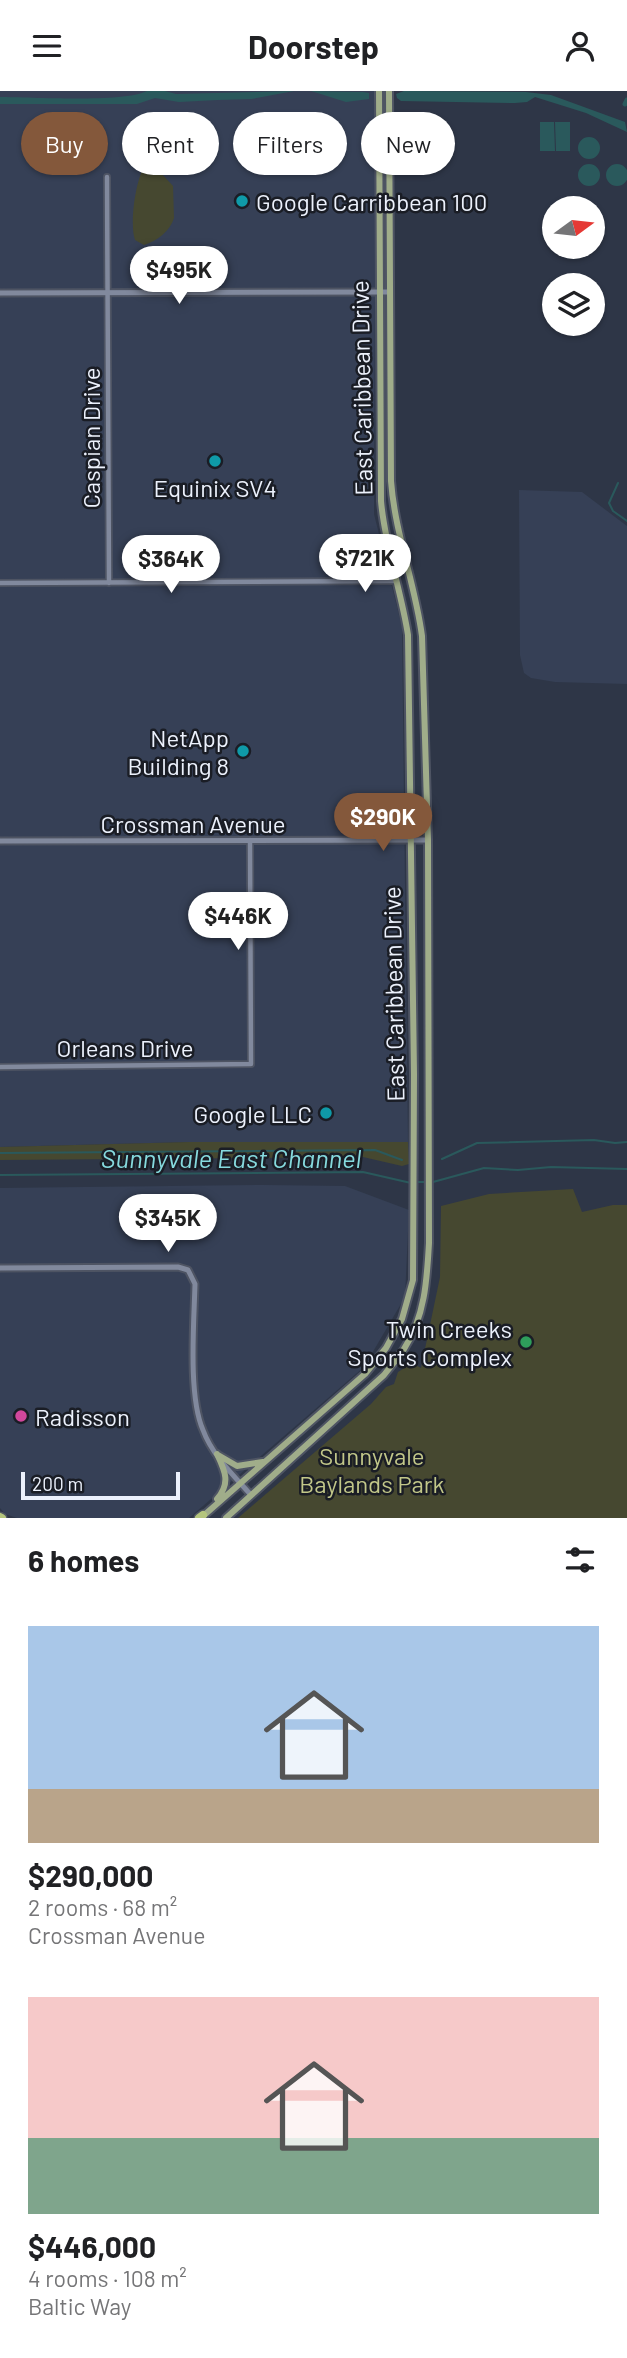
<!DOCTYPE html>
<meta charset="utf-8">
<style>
:root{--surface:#fff;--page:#f2f2f2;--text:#202124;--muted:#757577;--accent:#84583b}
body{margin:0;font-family:Barlow,sans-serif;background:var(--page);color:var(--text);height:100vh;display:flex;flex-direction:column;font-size:26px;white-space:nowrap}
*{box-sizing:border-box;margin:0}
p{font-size:23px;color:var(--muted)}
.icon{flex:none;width:38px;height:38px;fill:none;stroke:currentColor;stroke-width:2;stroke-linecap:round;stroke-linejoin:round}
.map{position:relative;height:1427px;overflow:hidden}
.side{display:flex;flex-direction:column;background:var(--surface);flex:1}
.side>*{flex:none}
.top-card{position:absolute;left:21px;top:21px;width:586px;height:63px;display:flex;gap:14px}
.needle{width:46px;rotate:75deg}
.fabs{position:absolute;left:542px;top:105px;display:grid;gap:14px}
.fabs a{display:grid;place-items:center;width:63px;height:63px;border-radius:50%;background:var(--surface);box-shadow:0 2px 5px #0004;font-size:35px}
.scale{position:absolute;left:21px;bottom:18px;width:159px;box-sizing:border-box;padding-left:7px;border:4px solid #ecf1fc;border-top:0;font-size:19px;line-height:24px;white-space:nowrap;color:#ecf1fc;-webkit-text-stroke:5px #1a1d25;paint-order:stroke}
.price{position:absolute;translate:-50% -60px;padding:0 16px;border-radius:24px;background:#fff;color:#222;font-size:23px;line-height:46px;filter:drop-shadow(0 2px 4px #0008)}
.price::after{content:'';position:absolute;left:50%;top:42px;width:21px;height:16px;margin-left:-10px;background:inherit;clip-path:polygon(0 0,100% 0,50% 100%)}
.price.current{background:var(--accent);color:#fff}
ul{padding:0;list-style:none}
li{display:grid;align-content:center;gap:14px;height:371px;padding:0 28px}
li span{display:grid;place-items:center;height:217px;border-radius:0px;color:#555}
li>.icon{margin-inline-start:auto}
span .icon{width:126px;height:126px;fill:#fffc;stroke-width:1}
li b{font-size:30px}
h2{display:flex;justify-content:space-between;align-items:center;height:84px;padding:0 28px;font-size:30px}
.chip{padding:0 24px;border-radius:32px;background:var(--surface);box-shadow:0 2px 5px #0004;font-size:24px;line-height:63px}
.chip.current{background:var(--accent);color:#fff}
header{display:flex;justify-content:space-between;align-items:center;height:91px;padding:0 28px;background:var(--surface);font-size:32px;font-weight:700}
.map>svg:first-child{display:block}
.built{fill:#364056}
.green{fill:#464830}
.water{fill:#2a595c}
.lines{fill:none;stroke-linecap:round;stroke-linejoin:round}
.stream{stroke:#2a595c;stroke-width:2}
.canal{stroke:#2a595c;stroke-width:5}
.minor-casing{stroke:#4e5463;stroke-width:8}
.tertiary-casing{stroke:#4e5463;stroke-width:9}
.primary-casing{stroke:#4e5463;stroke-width:10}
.motorway-casing{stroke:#4e5463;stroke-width:11}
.minor{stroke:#81899d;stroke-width:4.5}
.tertiary{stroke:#81899d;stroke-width:5}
.primary{stroke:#a0ad8a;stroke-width:6}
.motorway{stroke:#b4c57d;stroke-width:8}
.culture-dot{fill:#0f9aa8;stroke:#1a1d25;stroke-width:2.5}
.leisure-dot{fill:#2e9e5b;stroke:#1a1d25;stroke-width:2.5}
.hotel-dot{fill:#d1479c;stroke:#1a1d25;stroke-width:2.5}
.labels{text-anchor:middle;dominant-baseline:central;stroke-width:5;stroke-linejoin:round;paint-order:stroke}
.poi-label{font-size:24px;fill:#ecf1fc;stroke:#1a1d25;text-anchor:end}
.street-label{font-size:24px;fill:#ecf1fc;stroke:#1a1d25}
.park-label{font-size:24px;fill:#c2c789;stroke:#1a1d25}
.water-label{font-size:26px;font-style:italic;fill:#86dade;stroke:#1a1d25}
</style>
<header><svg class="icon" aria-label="menu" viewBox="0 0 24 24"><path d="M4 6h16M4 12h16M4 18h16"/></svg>Doorstep<svg class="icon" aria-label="person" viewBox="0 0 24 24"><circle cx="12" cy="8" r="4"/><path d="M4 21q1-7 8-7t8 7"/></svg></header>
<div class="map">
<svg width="627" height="1427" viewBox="0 0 627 1427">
<rect width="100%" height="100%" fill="#2e3647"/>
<!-- built -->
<path class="built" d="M0 0H376L374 423 402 536 408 1051H189L0 1056Z
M519 399 582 401 627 435V593L555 591 531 587 524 582 520 564Z
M264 1094 345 1095 409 1119 405 1206 364 1276 189 1427H17L5 1423 0 1417V1097Z"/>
<!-- green -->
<path class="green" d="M149 69 173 95 174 127C170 140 157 150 144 154L135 149C129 133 136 80 149 69Z
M189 1051H408L409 1073 402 1075 363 1066 0 1069V1056Z
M573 1098 582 1121 613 1114H627V1427H238L371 1313 386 1296 394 1293 398 1281 412 1272 421 1277 440 1186 441 1115 489 1103Z"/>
<!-- water -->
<path class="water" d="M147 0H165L176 3 294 0 252 8 218 9 179 11 155 7 137 13H0V6C32 6 123 12 147 0Z
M311 0 363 1 369 2V8L346 11Z
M404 0 526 1 551 4 625 31 627 41 586 22 535 6 527 11 515 12 401 10 397 7 396 3Z
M540 31H554L555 60H540Z
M555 31H570V60H556Z
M578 57a11 11 0 1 1 22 0a11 11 0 1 1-22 0Z
M578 84a11 11 0 1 1 22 0a11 11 0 1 1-22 0Z
M606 84a11 11 0 1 1 22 0a11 11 0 1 1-22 0Z"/>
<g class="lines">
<!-- stream -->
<path class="stream" d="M618 392 609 412 613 420 627 430
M0 1062 375 1059 402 1069
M442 1068 477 1052 594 1049 615 1052 627 1051
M0 1084 363 1081 411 1092
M416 1091H433L484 1077 518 1079 551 1076 627 1078"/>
<!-- canal -->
<path class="canal" d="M625 13 627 9"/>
<!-- minor casing -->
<g class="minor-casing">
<path id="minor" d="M107 86 109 492
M0 492 396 490
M0 976 251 973 250 749"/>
</g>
<!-- tertiary casing -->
<g class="tertiary-casing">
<path id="tertiary" d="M0 202 390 201
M0 750 428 749
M0 1177 178 1176 188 1179 195 1193C194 1232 188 1305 203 1339 212 1364 234 1385 251 1404"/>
</g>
<!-- primary casing -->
<g class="primary-casing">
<path id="primary" d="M217 1363C225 1380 231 1392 217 1408
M218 1364 237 1375 263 1371
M202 1426 365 1283 386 1257 402 1228 413 1189 414 983 408 544C401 499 385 456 381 410L379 0
M226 1427 384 1284C391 1275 398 1267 404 1258 425 1226 427 1188 429 1152L428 749 422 545C415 492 395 443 391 390L389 0"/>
</g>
<!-- motorway casing -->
<g class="motorway-casing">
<path id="motorway" d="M0 1426 2 1427
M199 1427 203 1424"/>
</g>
<!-- minor -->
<use href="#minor" class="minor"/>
<!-- tertiary -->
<use href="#tertiary" class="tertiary"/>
<!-- primary -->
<use href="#primary" class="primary"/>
<!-- motorway -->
<use href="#motorway" class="motorway"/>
</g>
<!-- markers -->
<g class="culture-dot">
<circle cx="242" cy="110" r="7"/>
<circle cx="215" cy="370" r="7"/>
<circle cx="243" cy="660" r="7"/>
<circle cx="326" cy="1022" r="7"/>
</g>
<circle class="leisure-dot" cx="526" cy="1251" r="7"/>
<circle class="hotel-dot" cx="21" cy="1325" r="7"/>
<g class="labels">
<!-- poi labels -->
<g class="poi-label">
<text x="256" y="110" text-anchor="start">Google Carribbean 100</text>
<text x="215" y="396" text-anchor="middle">Equinix SV4</text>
<text x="229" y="646">NetApp<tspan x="229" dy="28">Building 8</tspan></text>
<text x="312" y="1022">Google LLC</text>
<text x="512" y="1237">Twin Creeks<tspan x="512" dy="28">Sports Complex</tspan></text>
<text x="35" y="1325" text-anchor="start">Radisson</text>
</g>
<!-- street labels -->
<g class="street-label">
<text transform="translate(361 297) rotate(-91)">East Caribbean Drive</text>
<text transform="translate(90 347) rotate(-90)">Caspian Drive</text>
<text x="193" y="732">Crossman Avenue</text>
<text transform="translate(393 903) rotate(-91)">East Caribbean Drive</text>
<text x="125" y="956">Orleans Drive</text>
</g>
<!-- park labels -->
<g class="park-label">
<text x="372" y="1364">Sunnyvale<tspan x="372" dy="28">Baylands Park</tspan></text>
</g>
<!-- water labels -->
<g class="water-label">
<text x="231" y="1066">Sunnyvale East Channel</text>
</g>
</g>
</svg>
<div class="fabs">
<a><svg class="needle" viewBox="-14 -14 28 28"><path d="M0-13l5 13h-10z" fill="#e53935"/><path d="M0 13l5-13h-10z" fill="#757577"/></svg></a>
<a><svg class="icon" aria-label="layers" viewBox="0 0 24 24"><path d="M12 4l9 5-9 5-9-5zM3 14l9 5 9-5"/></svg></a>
</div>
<div class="scale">200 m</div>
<b class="price" style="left:179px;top:215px">$495K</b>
<b class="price" style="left:365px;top:503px">$721K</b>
<b class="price" style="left:171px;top:504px">$364K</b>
<b class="price current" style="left:383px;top:762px">$290K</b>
<b class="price" style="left:238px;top:861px">$446K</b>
<b class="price" style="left:168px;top:1163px">$345K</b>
<div class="top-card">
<a class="chip current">Buy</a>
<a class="chip">Rent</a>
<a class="chip">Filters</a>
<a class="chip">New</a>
</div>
</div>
<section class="side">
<h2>6 homes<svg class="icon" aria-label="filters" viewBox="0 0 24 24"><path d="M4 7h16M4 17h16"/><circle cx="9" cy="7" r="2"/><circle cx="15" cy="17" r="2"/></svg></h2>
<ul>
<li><span style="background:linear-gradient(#a9c7e8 75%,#b9a48a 0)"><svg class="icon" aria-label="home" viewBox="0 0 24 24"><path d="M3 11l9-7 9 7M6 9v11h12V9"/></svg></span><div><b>$290,000</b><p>2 rooms · 68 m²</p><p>Crossman Avenue</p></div></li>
<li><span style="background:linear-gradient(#f6c9c9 65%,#7fa58c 0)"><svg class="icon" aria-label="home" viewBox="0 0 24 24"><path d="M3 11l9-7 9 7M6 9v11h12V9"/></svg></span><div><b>$446,000</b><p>4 rooms · 108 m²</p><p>Baltic Way</p></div></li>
</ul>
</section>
